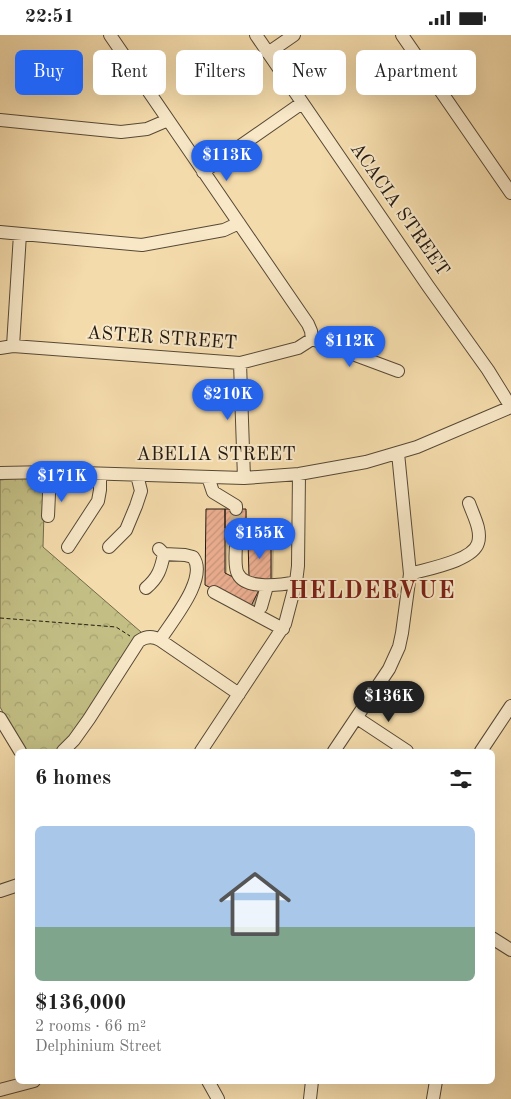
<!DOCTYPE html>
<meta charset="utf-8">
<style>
:root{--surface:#fff;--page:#f2f2f2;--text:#222;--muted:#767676;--line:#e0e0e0;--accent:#2563eb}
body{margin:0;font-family:"Old Standard TT",serif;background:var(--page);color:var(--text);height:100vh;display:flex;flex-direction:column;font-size:19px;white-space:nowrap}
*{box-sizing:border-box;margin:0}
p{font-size:16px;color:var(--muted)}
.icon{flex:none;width:28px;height:28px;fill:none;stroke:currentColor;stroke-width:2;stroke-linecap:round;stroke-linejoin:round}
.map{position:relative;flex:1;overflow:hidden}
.side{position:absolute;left:15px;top:714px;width:480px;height:335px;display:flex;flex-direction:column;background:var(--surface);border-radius:8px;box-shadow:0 5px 20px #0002}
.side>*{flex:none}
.hud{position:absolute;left:15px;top:15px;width:481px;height:45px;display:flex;gap:10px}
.price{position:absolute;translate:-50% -42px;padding:0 11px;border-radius:18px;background:var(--accent);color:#fff;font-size:16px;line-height:32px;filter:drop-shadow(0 1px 2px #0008)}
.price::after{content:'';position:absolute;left:50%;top:30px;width:15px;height:11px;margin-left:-8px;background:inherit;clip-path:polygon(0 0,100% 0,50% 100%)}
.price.active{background:#222;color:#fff}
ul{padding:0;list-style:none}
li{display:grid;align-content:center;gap:10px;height:265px;padding:0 20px}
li+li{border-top:1px solid var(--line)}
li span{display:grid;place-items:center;height:155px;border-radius:8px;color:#555}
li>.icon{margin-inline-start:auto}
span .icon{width:90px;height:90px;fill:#fffc;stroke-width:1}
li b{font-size:21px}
h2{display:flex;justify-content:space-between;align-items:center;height:60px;padding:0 20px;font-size:21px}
.chip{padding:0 18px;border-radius:8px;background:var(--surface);box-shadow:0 5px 20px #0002;font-size:18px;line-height:45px}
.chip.active{background:var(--accent);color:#fff}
.status{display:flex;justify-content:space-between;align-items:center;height:35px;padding:0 25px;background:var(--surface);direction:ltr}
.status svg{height:14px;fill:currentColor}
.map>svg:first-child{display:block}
.forest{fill:url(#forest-crowns);stroke:#726b4a}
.shadow{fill:#0003}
.building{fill:url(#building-hatch);stroke:#221810}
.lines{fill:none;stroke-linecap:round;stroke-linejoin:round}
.minor-tunnel{stroke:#cab48c;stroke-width:12;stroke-dasharray:12 6;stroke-linecap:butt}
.minor-casing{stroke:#564937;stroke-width:14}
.path{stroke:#221810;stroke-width:1;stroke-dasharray:4 2.5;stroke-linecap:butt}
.minor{stroke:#f8e8c8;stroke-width:12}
.labels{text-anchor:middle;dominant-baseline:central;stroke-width:4;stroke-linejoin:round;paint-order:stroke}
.street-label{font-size:19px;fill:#221810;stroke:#f8e8c8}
.district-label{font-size:24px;font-weight:bold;letter-spacing:1px;fill:#7a1f14;stroke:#f8e8c8}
</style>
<div class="status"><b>22:51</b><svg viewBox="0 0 49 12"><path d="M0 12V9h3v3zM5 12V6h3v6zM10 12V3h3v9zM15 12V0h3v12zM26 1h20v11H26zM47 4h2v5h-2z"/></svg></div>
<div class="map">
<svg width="511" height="1064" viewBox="0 0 511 1064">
<defs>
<pattern id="forest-crowns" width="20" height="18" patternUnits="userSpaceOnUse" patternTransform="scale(1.25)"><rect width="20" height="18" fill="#c2be84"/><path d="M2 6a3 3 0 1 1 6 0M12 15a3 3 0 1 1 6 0" fill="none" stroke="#a6a371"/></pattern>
<pattern id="building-hatch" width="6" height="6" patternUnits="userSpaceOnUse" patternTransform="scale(1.25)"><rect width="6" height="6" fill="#ebae90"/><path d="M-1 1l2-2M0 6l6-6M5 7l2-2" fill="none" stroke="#c9957b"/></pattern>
</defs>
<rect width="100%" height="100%" fill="#f4dbab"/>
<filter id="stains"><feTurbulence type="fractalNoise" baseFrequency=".004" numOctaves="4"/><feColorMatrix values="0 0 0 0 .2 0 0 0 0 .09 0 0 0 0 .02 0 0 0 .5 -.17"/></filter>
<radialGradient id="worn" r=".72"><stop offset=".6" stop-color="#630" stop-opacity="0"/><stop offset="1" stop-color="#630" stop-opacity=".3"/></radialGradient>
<!-- forest -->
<path class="forest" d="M20 443H45L43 512 141 597 66 708 55 716H25L0 672V445Z"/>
<!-- shadow -->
<path class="shadow" d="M207 475 247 476V493H228L227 540 261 558 253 574 207 549Z
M271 507 274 509 273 547 253 543Z"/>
<!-- building -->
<path class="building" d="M206 474H225V538L259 555 250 573 205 550Z
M225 474H246V493H225Z
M248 505 271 506V547L249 542Z"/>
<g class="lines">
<!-- minor-tunnel -->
<path class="minor-tunnel" d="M236 474 237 493"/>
<!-- minor casing -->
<g class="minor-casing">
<path id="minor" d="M110 0 308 289 311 296 312 304
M256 0 428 251 488 335 511 372
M402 0 511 158
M268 18 294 0
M0 85 121 97 147 94 168 85
M203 137 302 68
M0 197 142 210 224 195 239 188
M312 304 398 336
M13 311 20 199
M0 313 13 311 240 328 298 313 312 304
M240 328 244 443
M0 438 50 437 244 443 299 439 366 427 417 412 511 372
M208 442 213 457 236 471V474
M48 481 50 437
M237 493C237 503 233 531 238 539 246 555 282 550 296 547
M68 512 98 466 100 455V439
M109 512 126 495 136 471 141 456 137 440
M159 514 164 519 185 520 193 522C209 543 171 587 160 605
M410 539C426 534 473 526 478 508 482 495 473 480 469 468
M146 553C158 543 161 534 164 519
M214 557 283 594
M261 572 267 551
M0 683 20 716
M357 683 407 716
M63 716 74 705 89 684 139 606C146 601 153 601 160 605L239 659
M201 716 285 589 296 547 298 531 299 439
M334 716 389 634 399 612 402 598 410 539 398 418
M481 716 511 671
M0 856 18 850
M492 903 511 915
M208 1046 218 1064
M0 1055 34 1046
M310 1064 312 1046
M433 1064 436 1046"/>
</g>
<!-- path -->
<path class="path" d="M0 583 116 592 130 601"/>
<!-- minor -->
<use href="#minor" class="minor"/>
</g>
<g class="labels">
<!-- street labels -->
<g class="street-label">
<text transform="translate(399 175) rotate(55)">ACACIA STREET</text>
<text transform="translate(162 304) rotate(4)">ASTER STREET</text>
<text x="216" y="420">ABELIA STREET</text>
</g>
<!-- district labels -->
<g class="district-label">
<text x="372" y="557">HELDERVUE</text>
</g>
</g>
<rect width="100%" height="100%" filter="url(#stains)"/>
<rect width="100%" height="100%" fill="url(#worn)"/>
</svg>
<b class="price" style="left:227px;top:147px">$113K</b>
<b class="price" style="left:350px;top:333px">$112K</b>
<b class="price" style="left:228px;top:386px">$210K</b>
<b class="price" style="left:62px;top:468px">$171K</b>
<b class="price" style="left:260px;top:525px">$155K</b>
<b class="price active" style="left:389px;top:688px">$136K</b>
<div class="hud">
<a class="chip active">Buy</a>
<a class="chip">Rent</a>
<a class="chip">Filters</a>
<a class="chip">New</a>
<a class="chip">Apartment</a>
</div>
<section class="side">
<h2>6 homes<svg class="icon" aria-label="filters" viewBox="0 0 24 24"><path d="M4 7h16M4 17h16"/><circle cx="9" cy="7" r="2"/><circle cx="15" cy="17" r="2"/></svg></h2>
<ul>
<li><span style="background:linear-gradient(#a9c7e8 65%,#7fa58c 0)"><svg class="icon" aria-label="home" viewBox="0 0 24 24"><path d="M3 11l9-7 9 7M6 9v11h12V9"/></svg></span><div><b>$136,000</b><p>2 rooms · 66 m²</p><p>Delphinium Street</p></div></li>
</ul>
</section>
</div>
